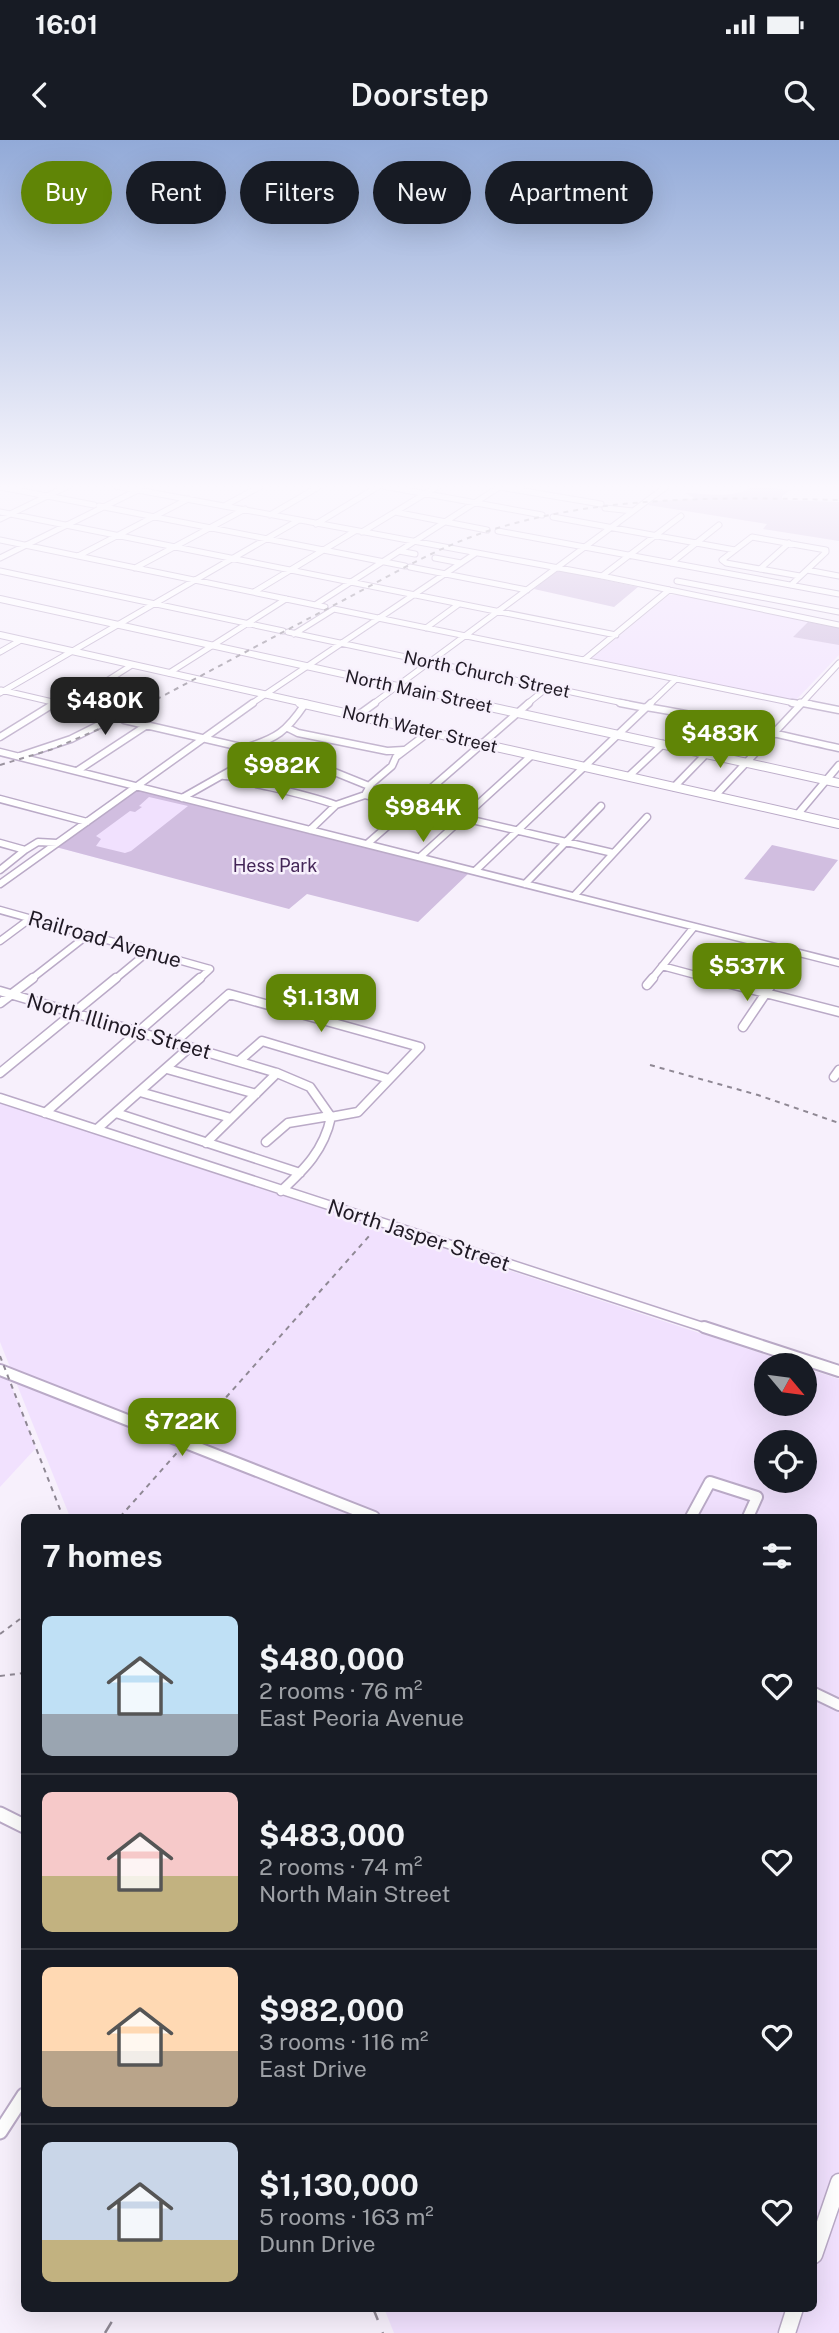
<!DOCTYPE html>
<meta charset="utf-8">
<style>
:root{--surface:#171b24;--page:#20242c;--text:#f1f3f6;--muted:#9ea1a6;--line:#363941;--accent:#608506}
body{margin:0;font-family:"Public Sans",sans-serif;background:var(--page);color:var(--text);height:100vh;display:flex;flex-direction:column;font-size:26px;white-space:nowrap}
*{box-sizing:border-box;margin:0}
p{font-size:23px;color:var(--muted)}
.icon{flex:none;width:38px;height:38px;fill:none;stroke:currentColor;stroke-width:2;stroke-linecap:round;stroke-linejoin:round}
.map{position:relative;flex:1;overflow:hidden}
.sheet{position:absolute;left:21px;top:1374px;width:796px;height:798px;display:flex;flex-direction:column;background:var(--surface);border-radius:10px;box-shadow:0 7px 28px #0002}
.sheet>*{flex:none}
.banner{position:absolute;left:21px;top:21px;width:798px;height:63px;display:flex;gap:14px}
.needle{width:46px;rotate:119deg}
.buttons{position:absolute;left:754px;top:1213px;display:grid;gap:14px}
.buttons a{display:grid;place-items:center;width:63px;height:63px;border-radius:50%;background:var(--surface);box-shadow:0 7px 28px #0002;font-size:35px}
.price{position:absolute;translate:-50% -60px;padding:0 16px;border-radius:14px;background:var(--accent);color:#fff;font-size:23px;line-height:46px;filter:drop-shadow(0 2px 4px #0008)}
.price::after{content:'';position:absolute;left:50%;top:42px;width:21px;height:16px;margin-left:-10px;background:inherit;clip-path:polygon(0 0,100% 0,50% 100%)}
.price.on{background:#222;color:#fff}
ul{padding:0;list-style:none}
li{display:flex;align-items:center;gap:21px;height:175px;padding:0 21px}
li+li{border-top:2px solid var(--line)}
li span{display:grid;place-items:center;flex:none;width:196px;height:140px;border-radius:10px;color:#555}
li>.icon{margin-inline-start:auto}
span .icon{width:84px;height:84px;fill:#fffc;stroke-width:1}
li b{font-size:30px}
h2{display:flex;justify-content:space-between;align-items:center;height:84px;padding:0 21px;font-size:30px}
.pill{padding:0 24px;border-radius:32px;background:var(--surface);box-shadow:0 7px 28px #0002;font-size:24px;line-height:63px}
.pill.on{background:var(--accent);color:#fff}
.status{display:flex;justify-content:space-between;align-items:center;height:49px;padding:0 35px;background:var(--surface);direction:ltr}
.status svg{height:19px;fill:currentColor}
header{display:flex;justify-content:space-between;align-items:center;height:91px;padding:0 21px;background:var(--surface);font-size:32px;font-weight:600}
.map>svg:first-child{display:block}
.built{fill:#f1e1fe;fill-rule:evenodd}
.green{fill:#d1bee0;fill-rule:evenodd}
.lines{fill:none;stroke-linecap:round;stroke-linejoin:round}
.minor-far4-casing{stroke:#baaac7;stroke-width:7}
.minor-far3-casing{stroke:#baaac7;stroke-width:9}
.minor-far2-casing{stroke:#baaac7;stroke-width:11}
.minor-far1-casing{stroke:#baaac7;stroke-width:14}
.minor-casing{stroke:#baaac7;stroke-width:17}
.major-far2-casing{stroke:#baaac7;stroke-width:8}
.major-far1-casing{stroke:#baaac7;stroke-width:10}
.major-casing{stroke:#baaac7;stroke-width:19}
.minor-far4{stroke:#fff;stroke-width:5}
.minor-far3{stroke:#fff;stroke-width:6}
.minor-far2{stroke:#fff;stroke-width:8}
.minor-far1{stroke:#fff;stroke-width:10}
.minor{stroke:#fff;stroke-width:13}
.major-far2{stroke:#fff;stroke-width:6}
.major-far1{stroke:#fff;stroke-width:8}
.major{stroke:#fff;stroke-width:16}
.rail-far1{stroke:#8f8894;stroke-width:2;stroke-dasharray:5 5;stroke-linecap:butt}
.rail{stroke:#8f8894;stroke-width:2.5;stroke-dasharray:13 13;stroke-linecap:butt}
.labels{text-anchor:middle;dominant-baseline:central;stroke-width:5;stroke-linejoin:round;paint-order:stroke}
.far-street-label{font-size:18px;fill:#201a25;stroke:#f7f0fc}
.far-park-label{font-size:18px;fill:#442658;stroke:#f7f0fc}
.street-label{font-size:21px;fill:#201a25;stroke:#f7f0fc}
</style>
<div class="status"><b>16:01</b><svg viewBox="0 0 49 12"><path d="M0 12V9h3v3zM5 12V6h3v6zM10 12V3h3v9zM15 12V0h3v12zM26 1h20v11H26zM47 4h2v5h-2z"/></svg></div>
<header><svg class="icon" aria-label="back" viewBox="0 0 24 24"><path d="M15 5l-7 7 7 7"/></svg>Doorstep<svg class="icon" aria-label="search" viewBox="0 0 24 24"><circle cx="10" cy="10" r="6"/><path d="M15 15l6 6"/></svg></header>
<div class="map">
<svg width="839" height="2193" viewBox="0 0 839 2193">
<rect width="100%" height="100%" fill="#f7f0fc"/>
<!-- built -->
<path class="built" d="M669 455H679L839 488V515L795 561 591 519Z
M138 649 197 664 116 723 56 707Z
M0 963 797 1225H766V1264H805V1228L839 1239V2193H394L384 2168H814V1377H70L0 1202ZM766 1302H805V1340H766Z
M0 1237 9 1240 36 1308 0 1347Z"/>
<!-- green -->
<path class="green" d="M752 346 790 350 782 356V360L839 362V401L763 389 767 384 648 365 653 361 696 359 685 353C705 353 736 360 752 346Z
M558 430 638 447 614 467 534 449Z
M808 482 839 488V505L793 497Z
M138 649 469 733 418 782 307 754 289 769 56 707ZM149 657 188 666 131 711 125 713 96 706 101 699 96 696 130 671 135 672 142 667 139 666Z
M772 705 838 720 814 751 744 739Z"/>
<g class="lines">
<!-- minor-far4 casing -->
<g class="minor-far4-casing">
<path id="minor-far4" d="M116 346 602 436 839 485
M383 346 542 375
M0 347 94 365
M500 347 601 364
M99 366 405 426
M224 366 261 346
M605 368 633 371
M0 372 616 495
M395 372 487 390
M270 375 320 346
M553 377 735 410
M0 379 68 346
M316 384 379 346
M498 391 839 454
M362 392 438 346
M0 400 325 467
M399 411 415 414
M78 416 188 359
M0 418 136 351
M435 418 461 423
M671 423 719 385
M410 427 527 450
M135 428 245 369
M760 429 789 403
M807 430 839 436
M0 431 283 491
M602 436 681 376
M677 441 839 472
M791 445 826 412V410L752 397 722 420 726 423 800 436
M254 452 355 391
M315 465 501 346
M426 488 459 464
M288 492 628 564
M294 494 334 469 799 564
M0 512 21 500
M584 520 669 450
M169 533 286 459
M96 548 146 560
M1 550 61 564
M0 553 299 380
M800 562 811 564
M70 564 132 525
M251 564 476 413
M373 564 667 346
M527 564 548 547
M650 564 676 539
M801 564 839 523"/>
</g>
<!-- minor-far3 casing -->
<g class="minor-far3-casing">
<path id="minor-far3" d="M54 563 115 577
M620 563 646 568
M792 563 799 564
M803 563 839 570
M67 566 72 563
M646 567C711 577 774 594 839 608
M357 576 375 563
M124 580 245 608
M288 588 298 593 387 611 404 610
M0 597 55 563
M261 605 275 608 369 646
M0 612 839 823
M20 616 71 599 115 577
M77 631 147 585
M224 636C238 636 247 643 261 645 287 651 311 656 336 665
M629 636 663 604
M674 647 706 614
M365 655 613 713
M715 656 802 563
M182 658 235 628 245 608C277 598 286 592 305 564
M0 659 87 682
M797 675 839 625
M310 690 336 665 365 655 371 644 392 626 396 617 429 592
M0 703 25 710 38 702 57 703
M367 704 529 563
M420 717 532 615
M0 730 25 710
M475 731 651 563
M0 744 253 563
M525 744 601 666
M574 756 647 677
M0 770 210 829
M0 801 31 778
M662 826 714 840
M30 840 89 794
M114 840 149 811
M198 840 210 829
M651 840 694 787
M775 840 793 812"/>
</g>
<!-- minor-far2 casing -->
<g class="minor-far2-casing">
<path id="minor-far2" d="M707 838 839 872
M647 845 653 838
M0 851 277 933 310 947 331 977C324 1010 305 1029 281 1051
M0 863 33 838
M743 887 776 838
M175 902 229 854 420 907 358 972 331 977
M239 921 262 901 389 939
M167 929 256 954
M0 933 116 838
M834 937 839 930
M140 952 231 978
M0 958 709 1189
M45 973 200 838
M116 973 300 1033
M97 989 190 907
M266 1002 288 983 330 976
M206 1003 277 933"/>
</g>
<!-- minor-far1 casing -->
<g class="minor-far1-casing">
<path id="minor-far1" d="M704 1187 839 1231
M0 1230 374 1377
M691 1377 710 1342 757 1357 748 1377
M814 1553 839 1565"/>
</g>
<!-- minor casing -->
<g class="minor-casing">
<path id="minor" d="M0 1674 24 1686
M0 1992 24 1955"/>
</g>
<!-- major-far2 casing -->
<g class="major-far2-casing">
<path id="major-far2" d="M0 459 480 564
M0 495 308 564"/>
</g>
<!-- major-far1 casing -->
<g class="major-far1-casing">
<path id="major-far1" d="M300 563 839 684
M472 563 839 643"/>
</g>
<!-- major casing -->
<g class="major-casing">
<path id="major" d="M814 2115 839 2042
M787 2193 795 2168"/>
</g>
<!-- minor-far4 -->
<use href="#minor-far4" class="minor-far4"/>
<!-- minor-far3 -->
<use href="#minor-far3" class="minor-far3"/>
<!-- minor-far2 -->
<use href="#minor-far2" class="minor-far2"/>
<!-- minor-far1 -->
<use href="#minor-far1" class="minor-far1"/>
<!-- minor -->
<use href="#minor" class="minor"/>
<!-- major-far2 -->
<use href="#major-far2" class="major-far2"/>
<!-- major-far1 -->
<use href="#major-far1" class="major-far1"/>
<!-- major -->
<use href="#major" class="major"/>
<!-- rail-far1 -->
<path class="rail-far1" d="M0 625 53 609 106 586C184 545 262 503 340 462 388 437 435 408 488 391 601 355 721 357 839 360
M650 925 758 955 839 983
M0 1216 63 1377
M120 1377 370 1095
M0 1494 24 1476
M0 1536 24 1533"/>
<!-- rail -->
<path class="rail" d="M373 2168 383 2193
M105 2193 120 2168"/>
</g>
<!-- sky -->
<linearGradient id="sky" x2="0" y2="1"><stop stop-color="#92aad8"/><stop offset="0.53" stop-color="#fbf8fe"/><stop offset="1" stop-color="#fbf8fe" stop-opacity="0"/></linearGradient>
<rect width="839" height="654" fill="url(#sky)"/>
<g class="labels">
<!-- far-street labels -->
<g class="far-street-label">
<text transform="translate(487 534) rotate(12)">North Church Street</text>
<text transform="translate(419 551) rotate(12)">North Main Street</text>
<text transform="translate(420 589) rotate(13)">North Water Street</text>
</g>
<!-- far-park labels -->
<g class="far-park-label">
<text x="275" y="725">Hess Park</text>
</g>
<!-- street labels -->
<g class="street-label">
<text transform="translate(105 799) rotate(16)">Railroad Avenue</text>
<text transform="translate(119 886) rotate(16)">North Illinois Street</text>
<text transform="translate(419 1095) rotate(18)">North Jasper Street</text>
</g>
</g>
</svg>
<div class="buttons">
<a><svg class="needle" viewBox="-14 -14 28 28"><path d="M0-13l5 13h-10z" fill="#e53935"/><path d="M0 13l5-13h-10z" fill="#9ea1a6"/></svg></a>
<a><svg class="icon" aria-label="locate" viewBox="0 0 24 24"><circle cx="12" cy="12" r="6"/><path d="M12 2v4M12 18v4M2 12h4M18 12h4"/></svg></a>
</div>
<b class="price on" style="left:105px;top:597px">$480K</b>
<b class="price" style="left:720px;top:630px">$483K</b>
<b class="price" style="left:282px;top:662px">$982K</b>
<b class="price" style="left:423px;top:704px">$984K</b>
<b class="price" style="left:747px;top:863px">$537K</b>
<b class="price" style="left:321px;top:894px">$1.13M</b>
<b class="price" style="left:182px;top:1318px">$722K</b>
<div class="banner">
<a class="pill on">Buy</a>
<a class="pill">Rent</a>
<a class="pill">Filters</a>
<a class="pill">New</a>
<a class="pill">Apartment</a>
</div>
<section class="sheet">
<h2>7 homes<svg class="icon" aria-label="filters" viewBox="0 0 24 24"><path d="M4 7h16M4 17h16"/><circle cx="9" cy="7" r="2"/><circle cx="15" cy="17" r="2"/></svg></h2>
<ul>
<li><span style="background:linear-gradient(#bfe0f5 70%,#9aa5b1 0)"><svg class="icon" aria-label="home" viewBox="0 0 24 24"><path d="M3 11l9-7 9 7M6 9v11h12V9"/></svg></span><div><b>$480,000</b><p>2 rooms · 76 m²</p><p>East Peoria Avenue</p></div><svg class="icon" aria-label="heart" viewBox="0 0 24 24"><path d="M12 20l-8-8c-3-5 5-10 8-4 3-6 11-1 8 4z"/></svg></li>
<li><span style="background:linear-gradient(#f6c9c9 60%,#c2b280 0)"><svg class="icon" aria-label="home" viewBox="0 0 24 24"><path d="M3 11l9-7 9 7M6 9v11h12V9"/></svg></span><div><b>$483,000</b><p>2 rooms · 74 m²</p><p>North Main Street</p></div><svg class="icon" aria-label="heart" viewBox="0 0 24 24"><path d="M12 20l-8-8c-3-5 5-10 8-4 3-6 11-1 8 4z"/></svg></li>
<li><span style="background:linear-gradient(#ffd9b3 60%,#b9a48a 0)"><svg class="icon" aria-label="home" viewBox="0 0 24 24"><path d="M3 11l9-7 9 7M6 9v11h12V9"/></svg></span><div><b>$982,000</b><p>3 rooms · 116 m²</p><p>East Drive</p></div><svg class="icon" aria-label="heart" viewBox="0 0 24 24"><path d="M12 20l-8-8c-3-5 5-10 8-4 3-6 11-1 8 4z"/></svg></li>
<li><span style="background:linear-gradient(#c9d6e8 70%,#c2b280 0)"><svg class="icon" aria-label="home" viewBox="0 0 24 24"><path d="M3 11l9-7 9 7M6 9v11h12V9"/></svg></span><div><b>$1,130,000</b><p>5 rooms · 163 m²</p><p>Dunn Drive</p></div><svg class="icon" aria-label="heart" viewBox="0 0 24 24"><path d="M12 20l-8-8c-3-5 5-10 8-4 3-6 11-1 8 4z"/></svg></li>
</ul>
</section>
</div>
